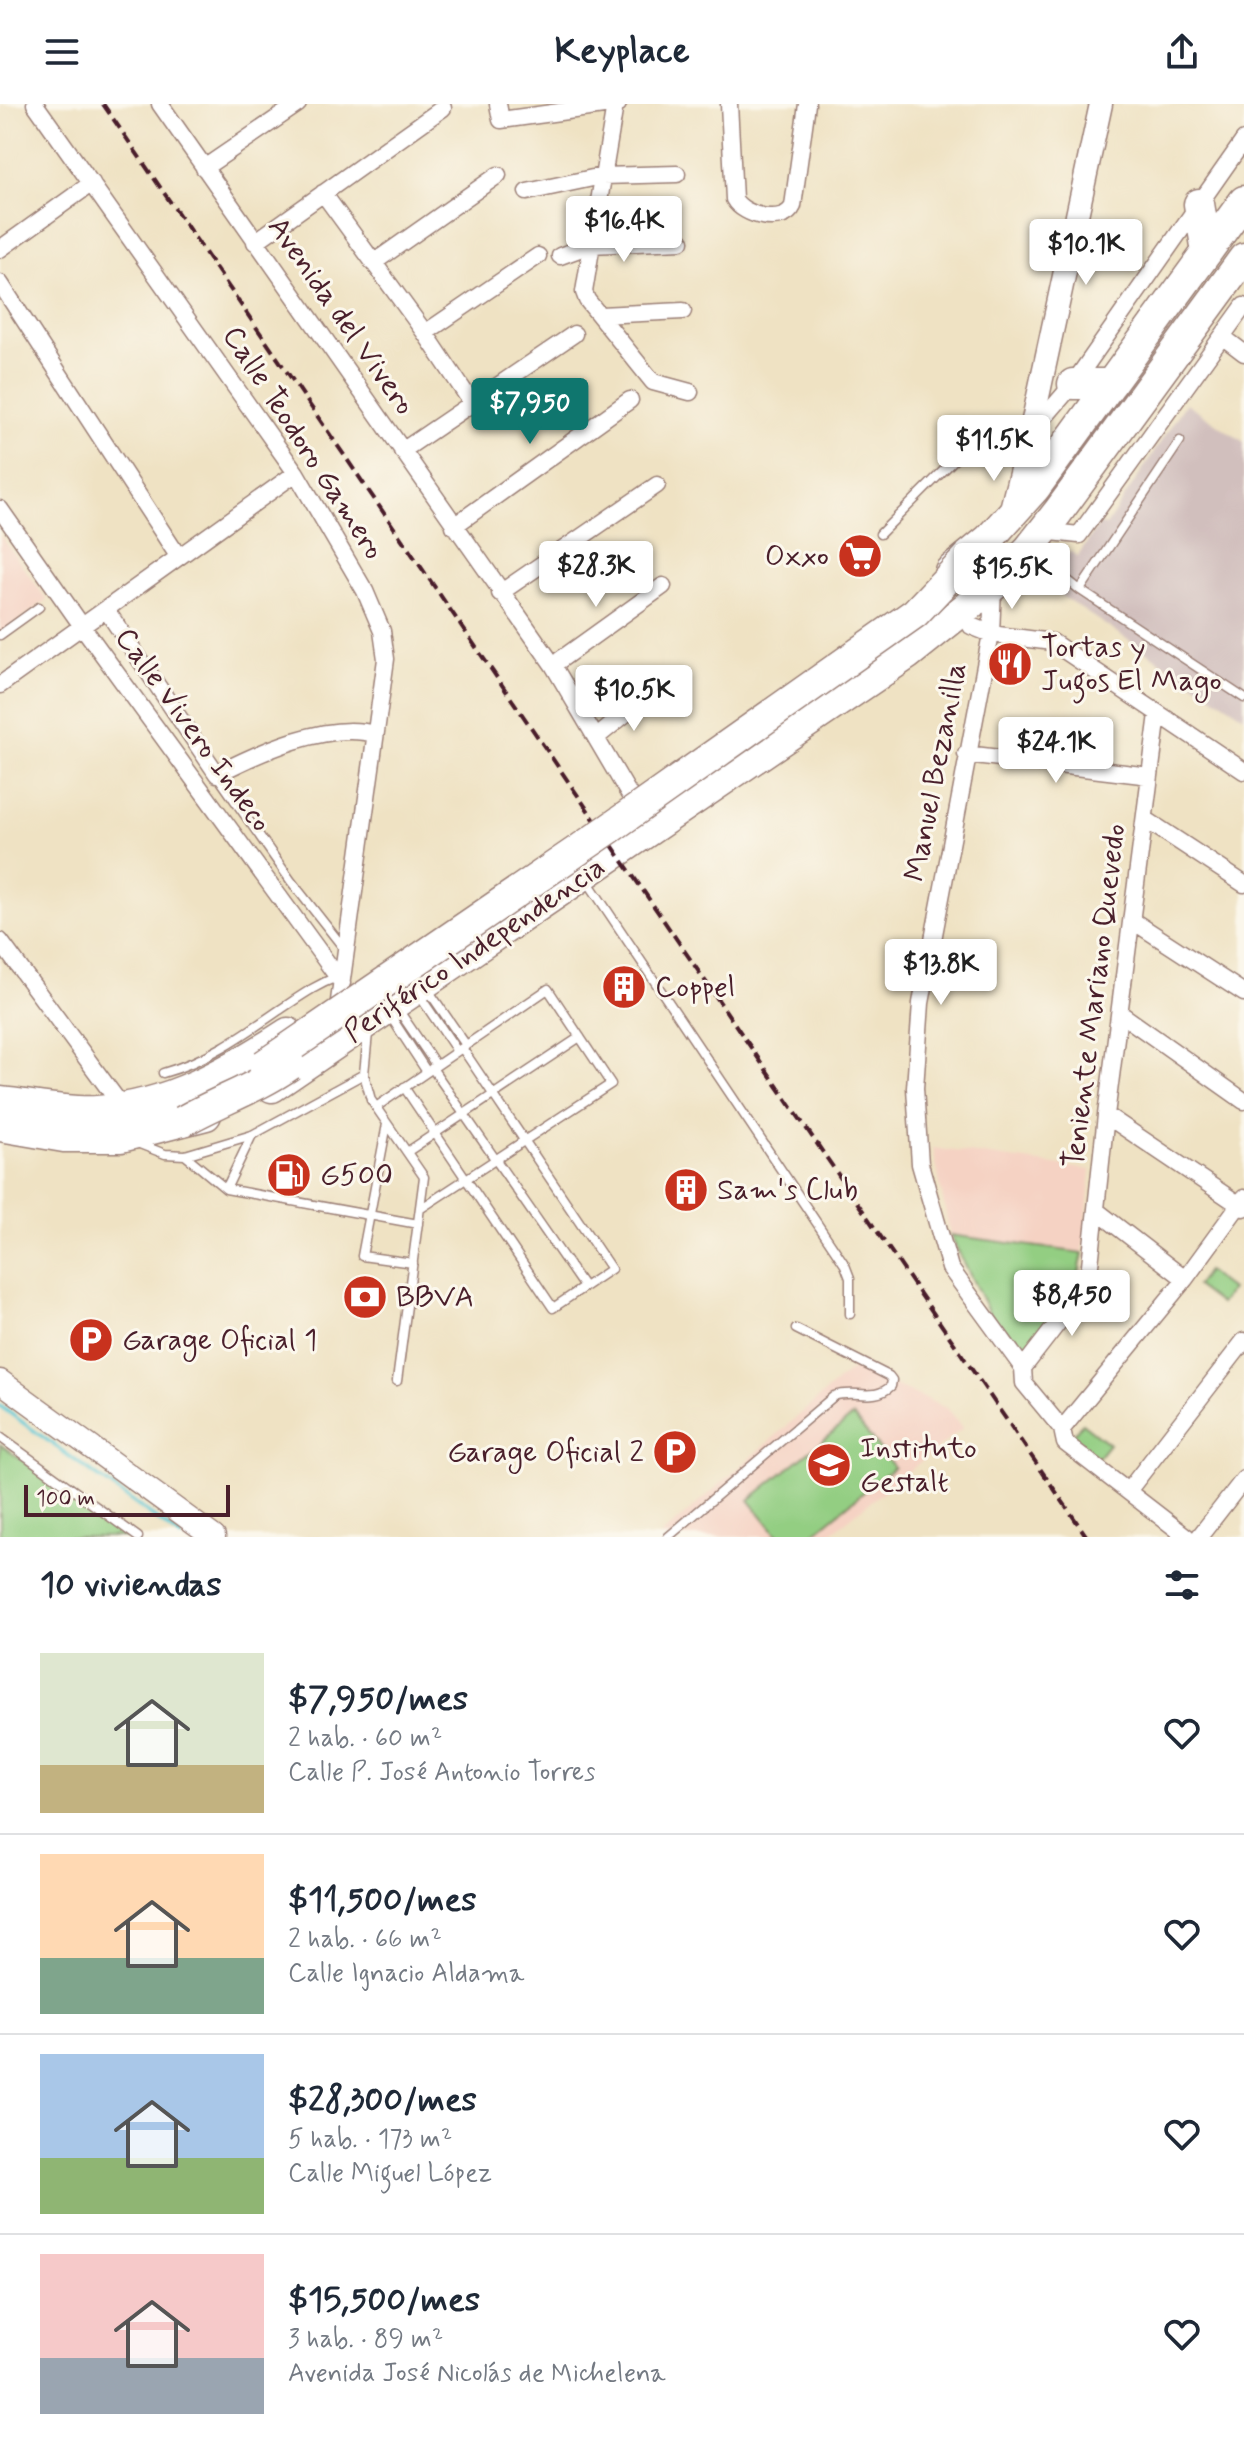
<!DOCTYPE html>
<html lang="es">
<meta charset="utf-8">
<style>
:root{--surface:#fff;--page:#f2f2f3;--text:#1f2937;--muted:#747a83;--line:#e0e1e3;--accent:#0f766e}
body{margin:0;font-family:Mynerve,sans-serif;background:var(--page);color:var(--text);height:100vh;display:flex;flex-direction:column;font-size:30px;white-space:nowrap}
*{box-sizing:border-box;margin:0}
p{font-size:26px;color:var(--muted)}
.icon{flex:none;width:44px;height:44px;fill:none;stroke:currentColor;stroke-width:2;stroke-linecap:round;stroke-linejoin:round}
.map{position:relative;height:1433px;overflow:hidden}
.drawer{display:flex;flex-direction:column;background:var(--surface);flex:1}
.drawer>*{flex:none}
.scale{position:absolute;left:24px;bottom:20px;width:206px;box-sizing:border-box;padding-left:8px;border:4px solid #4a1f2b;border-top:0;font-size:22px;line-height:28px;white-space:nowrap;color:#4a1f2b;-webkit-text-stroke:6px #fbf7ec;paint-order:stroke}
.price{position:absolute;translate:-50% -68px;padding:0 18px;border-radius:8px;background:#fff;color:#222;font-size:26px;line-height:52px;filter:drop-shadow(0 2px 4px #0008)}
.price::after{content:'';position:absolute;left:50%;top:48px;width:24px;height:18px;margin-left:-12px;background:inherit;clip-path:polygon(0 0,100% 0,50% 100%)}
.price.current{background:var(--accent);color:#fff}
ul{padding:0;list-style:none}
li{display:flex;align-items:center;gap:24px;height:200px;padding:0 40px}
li+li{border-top:2px solid var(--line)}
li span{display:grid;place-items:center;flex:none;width:224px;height:160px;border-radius:0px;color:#555}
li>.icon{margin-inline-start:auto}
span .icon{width:96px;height:96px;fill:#fffc;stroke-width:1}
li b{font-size:34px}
h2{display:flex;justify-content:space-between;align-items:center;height:96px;padding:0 40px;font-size:34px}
header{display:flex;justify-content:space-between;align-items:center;height:104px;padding:0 40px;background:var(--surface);font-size:36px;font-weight:800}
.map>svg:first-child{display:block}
.built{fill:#f5d2c3}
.industrial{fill:#d1bfbd}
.green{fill:#93ce82;stroke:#6e7656;stroke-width:2}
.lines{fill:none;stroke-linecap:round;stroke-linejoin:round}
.stream{stroke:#5bc7d4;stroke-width:4}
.lane-casing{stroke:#9c8077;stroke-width:11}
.street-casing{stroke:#9c8077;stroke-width:19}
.secondary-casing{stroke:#9c8077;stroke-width:25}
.highway-casing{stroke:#9c8077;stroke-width:33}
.lane{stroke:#fff;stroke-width:8}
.street{stroke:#fff;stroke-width:16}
.secondary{stroke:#fff;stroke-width:22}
.highway{stroke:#fff;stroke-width:30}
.rail{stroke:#4a1f2b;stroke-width:4;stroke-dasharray:12 6;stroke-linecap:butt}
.highway-bridge-casing{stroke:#9c8077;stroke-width:33;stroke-linecap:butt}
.highway-bridge{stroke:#fff;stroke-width:30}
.labels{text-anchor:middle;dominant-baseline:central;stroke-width:6;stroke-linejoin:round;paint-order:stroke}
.street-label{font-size:30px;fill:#4a1f2b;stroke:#fbf7ec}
.poi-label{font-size:30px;fill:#4a1f2b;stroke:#fbf7ec;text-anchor:start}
</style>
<header><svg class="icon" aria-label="menu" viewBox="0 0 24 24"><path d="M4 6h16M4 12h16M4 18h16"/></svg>Keyplace<svg class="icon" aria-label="share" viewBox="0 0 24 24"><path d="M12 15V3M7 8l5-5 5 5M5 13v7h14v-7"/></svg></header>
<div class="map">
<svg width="1244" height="1433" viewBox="0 0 1244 1433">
<rect width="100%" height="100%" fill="#fbf7ec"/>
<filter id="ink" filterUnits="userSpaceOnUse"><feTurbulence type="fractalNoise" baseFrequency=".0125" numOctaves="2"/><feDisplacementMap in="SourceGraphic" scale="16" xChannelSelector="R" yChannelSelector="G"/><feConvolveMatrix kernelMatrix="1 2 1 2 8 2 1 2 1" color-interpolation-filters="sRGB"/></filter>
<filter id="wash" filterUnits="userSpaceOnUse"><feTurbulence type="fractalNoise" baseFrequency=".006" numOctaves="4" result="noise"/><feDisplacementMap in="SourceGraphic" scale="32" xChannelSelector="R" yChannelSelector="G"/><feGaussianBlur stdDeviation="1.8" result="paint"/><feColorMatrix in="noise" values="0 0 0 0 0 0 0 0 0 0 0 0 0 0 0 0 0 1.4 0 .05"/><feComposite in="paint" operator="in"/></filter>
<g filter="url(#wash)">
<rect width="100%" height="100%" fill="#efe2c3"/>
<!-- built -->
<path class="built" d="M0 431 47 496 0 530Z
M933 1044 1091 1066 1083 1149 950 1131Z
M854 1263 946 1304 963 1324 826 1433H660Z"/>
<!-- industrial -->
<path class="industrial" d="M1186 299 1244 338V612L1046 482 1070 447 1078 452 1099 420 1106 422Z"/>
<!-- green -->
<path class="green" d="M950 1131 1083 1149 1076 1184 1027 1248 1020 1250 989 1209Z
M1207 1167 1231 1186 1220 1200 1196 1182Z
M853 1312 894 1363 809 1433H779L749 1396Z
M1082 1319 1109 1340 1096 1356 1070 1335Z
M0 1340 126 1433H0Z"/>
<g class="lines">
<!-- stream -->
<path class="stream" d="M0 1302 181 1433"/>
</g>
</g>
<g filter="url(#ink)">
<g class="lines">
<!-- lane casing -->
<g class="lane-casing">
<path id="lane" d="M880 430 960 350 1022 355
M1034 449 1080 486 1244 594
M1080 486 1180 337
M0 531 39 503
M217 671 291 777 346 847
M586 775 845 1161 850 1174V1210
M428 886 466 941
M419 891 457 947
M397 904 436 961
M389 910 427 968
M368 929 364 970 371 996 424 1073 397 1277
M432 964 584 1183
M163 969C206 957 242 932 278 907 298 894 315 881 337 873
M404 983 553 1204 611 1165 462 944
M376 1003 548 885 611 980 420 1105
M387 1020 362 1152 413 1159
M137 1039 165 1050 185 1051 252 1031 364 970
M407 1048 580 933
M185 1051 226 1085 418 1120
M226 1085 252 1031
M0 1333 138 1433
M668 1433 834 1292C854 1285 874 1298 891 1282L892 1276 889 1272 796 1225"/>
</g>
<!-- street casing -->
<g class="street-casing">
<path id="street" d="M35 0 296 369 365 487 382 527 386 555 339 897
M160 0 553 561 633 697
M498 0 501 16 618 0
M729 0 734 95C743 112 784 122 793 102L807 0
M615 1 584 188 587 196 653 278 690 288
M204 64 298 0
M527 88 602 72 677 70
M323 89 425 229 472 299
M255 138 443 4
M0 145 92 79
M560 152 590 141 681 137
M373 159 498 71
M0 179 178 452
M600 211 683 207
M425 229 538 152
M1223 233 1244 249
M1031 329 1073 280 1244 36
M402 347 574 230
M0 405 82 522 342 879
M454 422 630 296
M1042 427 1079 431 1244 202
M993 482 991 530 921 899 915 984 920 1060 950 1164 1023 1264 1024 1279 1062 1325 1065 1339 1187 1433
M500 489 657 381
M107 507 217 670C260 648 327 617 375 630
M971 522 991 530 1052 538 1244 667
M553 561 663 482
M0 581 296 369
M597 633 645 594
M966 650 1150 672
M1145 715 1244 780
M1133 817 1244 889
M0 837 123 1004
M1121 910 1244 997
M1106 1011 1244 1104
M1097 1107 1185 1175
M1023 1264 1088 1180 1106 1011 1158 610
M1062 1325 1185 1175 1244 1094
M1128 1387 1244 1237
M1199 1433 1244 1375"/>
</g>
<!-- secondary casing -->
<g class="secondary-casing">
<path id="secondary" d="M1010 409 1030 330 1101 0
M0 1277 214 1433"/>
</g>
<!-- highway casing -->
<g class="highway-casing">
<path id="highway" d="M1199 100 1207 148
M1073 280H1111
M950 467 989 435 1035 384 1244 97
M272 983 908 550 993 482 1029 445 1058 408 1244 154
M0 998C32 1001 66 1009 97 1007 168 1003 230 967 288 929
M0 1022 64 1033H121L206 1011"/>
</g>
<!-- lane -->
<use href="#lane" class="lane"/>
<!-- street -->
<use href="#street" class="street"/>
<!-- secondary -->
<use href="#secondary" class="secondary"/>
<!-- highway -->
<use href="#highway" class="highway"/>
<!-- rail -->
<path class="rail" d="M103 0 1087 1433"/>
<!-- highway-bridge casing -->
<g class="highway-bridge-casing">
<path id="highway-bridge" d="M264 961 609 725 915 509 969 452
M183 1017C218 997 257 984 290 961"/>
</g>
<!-- highway-bridge -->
<use href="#highway-bridge" class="highway-bridge"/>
</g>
</g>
<!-- icons -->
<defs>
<g id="supermarket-disc" transform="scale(2.3)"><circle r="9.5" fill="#c8321e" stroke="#fbf7ec"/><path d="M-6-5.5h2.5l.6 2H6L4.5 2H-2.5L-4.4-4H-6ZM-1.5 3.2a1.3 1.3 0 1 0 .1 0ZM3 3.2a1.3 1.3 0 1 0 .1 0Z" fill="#fff"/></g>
<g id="restaurant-disc" transform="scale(2.3)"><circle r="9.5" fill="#c8321e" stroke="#fbf7ec"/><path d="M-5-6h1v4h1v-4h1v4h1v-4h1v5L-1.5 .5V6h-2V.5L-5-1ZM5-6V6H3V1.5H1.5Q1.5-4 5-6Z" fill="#fff"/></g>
<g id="building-disc" transform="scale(2.3)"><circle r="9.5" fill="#c8321e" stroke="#fbf7ec"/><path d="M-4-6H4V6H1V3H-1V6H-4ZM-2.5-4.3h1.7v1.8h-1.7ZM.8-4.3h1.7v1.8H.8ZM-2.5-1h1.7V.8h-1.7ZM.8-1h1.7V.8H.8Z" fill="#fff"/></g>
<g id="fuel-disc" transform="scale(2.3)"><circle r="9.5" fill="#c8321e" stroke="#fbf7ec"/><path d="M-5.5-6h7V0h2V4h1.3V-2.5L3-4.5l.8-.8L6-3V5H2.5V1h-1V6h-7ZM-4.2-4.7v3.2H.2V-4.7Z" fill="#fff"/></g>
<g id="bank-disc" transform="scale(2.3)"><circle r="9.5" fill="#c8321e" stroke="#fbf7ec"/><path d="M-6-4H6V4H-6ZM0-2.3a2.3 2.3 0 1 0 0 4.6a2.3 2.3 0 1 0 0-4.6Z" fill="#fff"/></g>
<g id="parking-disc" transform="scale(2.3)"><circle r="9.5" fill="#c8321e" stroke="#fbf7ec"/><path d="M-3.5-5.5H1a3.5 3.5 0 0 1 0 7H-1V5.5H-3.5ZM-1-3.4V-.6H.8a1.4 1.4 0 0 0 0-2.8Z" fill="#fff"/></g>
<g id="school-disc" transform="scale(2.3)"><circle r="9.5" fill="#c8321e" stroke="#fbf7ec"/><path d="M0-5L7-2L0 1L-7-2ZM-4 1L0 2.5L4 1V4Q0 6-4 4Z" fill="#fff"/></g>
</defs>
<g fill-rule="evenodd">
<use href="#supermarket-disc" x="860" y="452"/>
<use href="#restaurant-disc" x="1010" y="560"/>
<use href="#building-disc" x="624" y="883"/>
<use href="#fuel-disc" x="289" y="1071"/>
<use href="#building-disc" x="686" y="1086"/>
<use href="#bank-disc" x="365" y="1193"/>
<use href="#parking-disc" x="91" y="1236"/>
<use href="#parking-disc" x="675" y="1348"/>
<use href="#school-disc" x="829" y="1361"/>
</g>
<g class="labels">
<!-- street labels -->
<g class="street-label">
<text transform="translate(341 212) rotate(55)">Avenida del Vivero</text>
<text transform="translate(303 339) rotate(57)">Calle Teodoro Gamero</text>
<text transform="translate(193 626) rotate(54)">Calle Vivero Indeco</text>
<text transform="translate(936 668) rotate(-79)">Manuel Bezanilla</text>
<text transform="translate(475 846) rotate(-34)">Periférico Independencia</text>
<text transform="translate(1095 892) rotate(-83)">Teniente Mariano Quevedo</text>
</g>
<!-- poi labels -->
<g class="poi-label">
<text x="829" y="452" text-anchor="end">Oxxo</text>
<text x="1041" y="543">Tortas y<tspan x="1041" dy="34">Jugos El Mago</tspan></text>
<text x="655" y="883">Coppel</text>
<text x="320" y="1071">G500</text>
<text x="717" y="1086">Sam's Club</text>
<text x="396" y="1193">BBVA</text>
<text x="122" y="1236">Garage Oficial 1</text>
<text x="860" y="1344">Instituto<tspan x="860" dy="34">Gestalt</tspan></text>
<text x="644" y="1348" text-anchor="end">Garage Oficial 2</text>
</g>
</g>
</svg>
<div class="scale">100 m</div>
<b class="price" style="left:624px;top:160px">$16.4K</b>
<b class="price" style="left:1086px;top:183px">$10.1K</b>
<b class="price current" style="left:530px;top:342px">$7,950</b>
<b class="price" style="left:994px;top:379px">$11.5K</b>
<b class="price" style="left:596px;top:505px">$28.3K</b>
<b class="price" style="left:1012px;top:507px">$15.5K</b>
<b class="price" style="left:634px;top:629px">$10.5K</b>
<b class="price" style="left:1056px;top:681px">$24.1K</b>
<b class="price" style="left:941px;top:903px">$13.8K</b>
<b class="price" style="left:1072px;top:1234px">$8,450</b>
</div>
<section class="drawer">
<h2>10 viviendas<svg class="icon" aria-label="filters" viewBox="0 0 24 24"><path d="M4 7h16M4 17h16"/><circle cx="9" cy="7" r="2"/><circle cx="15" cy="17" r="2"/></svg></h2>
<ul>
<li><span style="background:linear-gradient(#dfe7d0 70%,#c2b280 0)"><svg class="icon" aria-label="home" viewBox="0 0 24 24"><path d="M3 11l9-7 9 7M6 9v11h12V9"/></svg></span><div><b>$7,950/mes</b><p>2 hab. · 60 m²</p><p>Calle P. José Antonio Torres</p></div><svg class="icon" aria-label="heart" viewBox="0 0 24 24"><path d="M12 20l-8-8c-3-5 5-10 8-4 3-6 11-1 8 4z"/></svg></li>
<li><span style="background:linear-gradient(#ffd9b3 65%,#7fa58c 0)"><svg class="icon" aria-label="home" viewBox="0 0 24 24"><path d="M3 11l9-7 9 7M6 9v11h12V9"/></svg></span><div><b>$11,500/mes</b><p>2 hab. · 66 m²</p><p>Calle Ignacio Aldama</p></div><svg class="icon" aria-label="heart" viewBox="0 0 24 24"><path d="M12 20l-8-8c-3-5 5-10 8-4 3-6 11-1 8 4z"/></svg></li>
<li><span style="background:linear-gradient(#a9c7e8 65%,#8fb573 0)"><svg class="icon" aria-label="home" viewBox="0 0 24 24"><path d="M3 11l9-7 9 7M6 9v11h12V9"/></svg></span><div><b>$28,300/mes</b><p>5 hab. · 173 m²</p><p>Calle Miguel López</p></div><svg class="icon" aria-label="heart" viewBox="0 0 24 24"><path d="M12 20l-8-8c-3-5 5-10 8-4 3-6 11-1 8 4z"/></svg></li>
<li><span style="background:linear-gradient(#f6c9c9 65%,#9aa5b1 0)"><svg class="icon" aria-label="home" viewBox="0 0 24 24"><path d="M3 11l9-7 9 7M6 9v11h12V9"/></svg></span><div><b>$15,500/mes</b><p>3 hab. · 89 m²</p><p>Avenida José Nicolás de Michelena</p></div><svg class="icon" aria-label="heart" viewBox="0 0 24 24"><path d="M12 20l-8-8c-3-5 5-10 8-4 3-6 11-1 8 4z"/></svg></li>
</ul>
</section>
